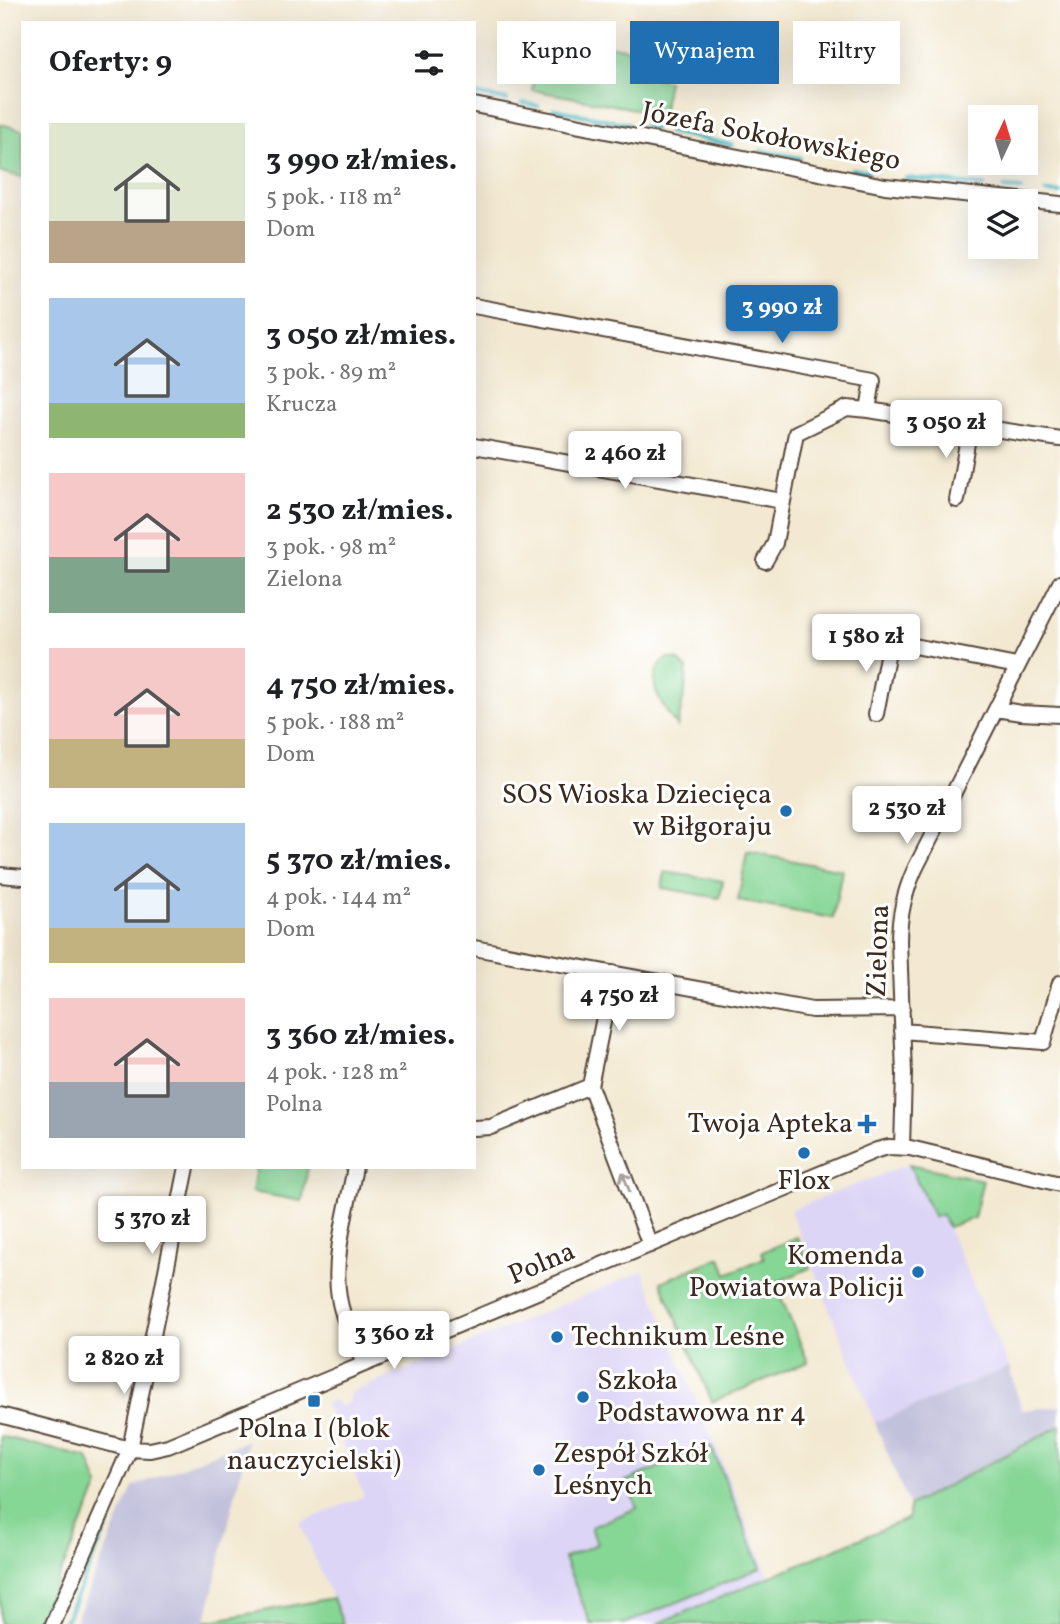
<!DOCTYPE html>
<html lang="pl">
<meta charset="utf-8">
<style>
:root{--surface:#fff;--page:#f6f6f6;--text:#202124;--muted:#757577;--accent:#1f6fb2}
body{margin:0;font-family:Vollkorn,serif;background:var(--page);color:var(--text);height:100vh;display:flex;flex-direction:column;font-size:26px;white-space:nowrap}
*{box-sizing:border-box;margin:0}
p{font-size:23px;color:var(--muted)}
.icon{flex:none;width:38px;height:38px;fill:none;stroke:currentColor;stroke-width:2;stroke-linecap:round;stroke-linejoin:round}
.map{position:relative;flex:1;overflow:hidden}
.sheet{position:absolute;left:21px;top:21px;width:455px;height:1148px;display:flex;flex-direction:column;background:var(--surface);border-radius:0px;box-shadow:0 7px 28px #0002}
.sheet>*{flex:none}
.hud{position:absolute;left:497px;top:21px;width:457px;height:63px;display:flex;gap:14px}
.needle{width:46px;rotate:4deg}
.buttons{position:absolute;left:968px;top:105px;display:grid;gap:14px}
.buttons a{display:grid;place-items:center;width:70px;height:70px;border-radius:0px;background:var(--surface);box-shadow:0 7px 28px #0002;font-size:35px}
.price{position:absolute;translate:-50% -60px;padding:0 16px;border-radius:7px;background:#fff;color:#222;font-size:23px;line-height:46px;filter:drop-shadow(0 2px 4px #0008)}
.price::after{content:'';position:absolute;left:50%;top:42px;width:21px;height:16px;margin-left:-10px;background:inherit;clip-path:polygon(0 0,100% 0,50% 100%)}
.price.current{background:var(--accent);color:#fff}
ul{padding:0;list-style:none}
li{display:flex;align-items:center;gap:21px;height:175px;padding:0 28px}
li span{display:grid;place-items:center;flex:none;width:196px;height:140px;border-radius:0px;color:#555}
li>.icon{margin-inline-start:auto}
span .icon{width:84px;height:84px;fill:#fffc;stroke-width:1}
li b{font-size:30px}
h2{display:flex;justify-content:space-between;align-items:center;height:84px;padding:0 28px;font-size:30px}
.chip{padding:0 24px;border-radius:0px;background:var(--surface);box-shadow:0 7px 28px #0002;font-size:24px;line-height:63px}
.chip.current{background:var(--accent);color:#fff}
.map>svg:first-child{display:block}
.built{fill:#ddd5f6}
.industrial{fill:#c2c1dc}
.green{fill:#86d696;stroke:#60805a;stroke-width:2}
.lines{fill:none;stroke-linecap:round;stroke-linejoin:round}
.stream{stroke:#47b5c2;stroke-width:4.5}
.minor-casing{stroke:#574739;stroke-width:18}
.minor{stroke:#fff;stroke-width:14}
.oneway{stroke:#a79f9a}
.poi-dot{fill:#1f6fb2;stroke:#fff;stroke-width:2.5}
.labels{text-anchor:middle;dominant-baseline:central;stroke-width:6;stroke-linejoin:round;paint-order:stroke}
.street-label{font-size:28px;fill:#3b2a1e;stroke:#fff}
.poi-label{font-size:28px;fill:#3b2a1e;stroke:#fff;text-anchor:end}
</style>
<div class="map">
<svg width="1060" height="1624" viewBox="0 0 1060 1624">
<rect width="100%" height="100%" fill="#fff"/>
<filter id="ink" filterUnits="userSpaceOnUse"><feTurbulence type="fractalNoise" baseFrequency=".0143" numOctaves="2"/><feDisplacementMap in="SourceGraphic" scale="14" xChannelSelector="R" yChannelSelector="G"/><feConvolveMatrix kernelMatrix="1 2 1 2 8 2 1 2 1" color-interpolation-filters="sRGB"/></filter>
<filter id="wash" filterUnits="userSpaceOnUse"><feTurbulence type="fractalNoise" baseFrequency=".00686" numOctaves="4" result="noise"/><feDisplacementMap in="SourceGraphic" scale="28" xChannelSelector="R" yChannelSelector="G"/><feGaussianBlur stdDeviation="1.57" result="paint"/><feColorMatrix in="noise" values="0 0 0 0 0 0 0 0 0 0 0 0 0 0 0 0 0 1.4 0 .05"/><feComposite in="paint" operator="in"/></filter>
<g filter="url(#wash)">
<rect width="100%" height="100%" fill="#f3e9d2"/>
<!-- built -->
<path class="built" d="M909 1164 934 1217 942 1214 1009 1367 875 1423 790 1210Z
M643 1271 769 1577 657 1624H343L300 1523 364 1496 325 1404 333 1400 341 1406 344 1405 348 1403 350 1393Z"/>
<!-- industrial -->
<path class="industrial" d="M1009 1367 1022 1410 1060 1406V1426L909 1506 875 1423Z
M248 1440 205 1624H74L133 1487Z"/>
<!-- green -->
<path class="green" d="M540 42 599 53 601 44 658 54 654 78 668 81 662 114 532 90Z
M0 124 23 130V177L0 172Z
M667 658 678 660 687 669 685 691 677 727C663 704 640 681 667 658Z
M747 852 842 870 833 918 738 901Z
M665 872 723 881 720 898 662 888Z
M909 1164 983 1180 974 1218 948 1227 942 1215 934 1217Z
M256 1167H308L302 1201 252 1192Z
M797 1237 810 1268 775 1283 808 1362 712 1402 661 1282 720 1257 727 1274 764 1258 762 1252Z
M1060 1426V1624H657L909 1518V1506Z
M0 1436 88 1458 99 1486 38 1624H0Z
M711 1446 761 1568 624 1624H591L564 1558 597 1544 591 1527 637 1508 626 1481Z
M333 1598 343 1624H205V1622Z"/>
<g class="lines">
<!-- stream -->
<path class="stream" d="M474 94 507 100
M523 103 538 106
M554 109 628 124
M643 127 654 129
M669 132 732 145
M761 151 800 158
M852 169 868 172
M906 178 984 186
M1004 188 1021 189
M1046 192 1060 193
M64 1624 110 1520"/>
</g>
</g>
<g filter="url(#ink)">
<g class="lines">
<!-- minor casing -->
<g class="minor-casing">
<path id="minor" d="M474 105 885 186 1060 204
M474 306 873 380 868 410 1060 439
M474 446 782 501
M957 500 970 426
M765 561 775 543 796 433 847 408 868 410
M837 631 1017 666
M996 709 1021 713 1060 715
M876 714 890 641
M0 875 23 877
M474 948 812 1010 902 1009
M902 1031 1043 1042 1060 983
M590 1086 650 1245
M590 1086 613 973
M474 1128 491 1127 590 1086
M902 1147 904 1074 899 942C899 916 904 893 915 869L1060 583
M355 1167C348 1206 332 1258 339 1297 342 1320 356 1343 364 1364
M0 1415 130 1449 150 1450 168 1446 877 1150 889 1147 910 1148 1060 1184
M53 1624 130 1449 187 1167"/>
</g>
<!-- minor -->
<use href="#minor" class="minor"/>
</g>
<!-- one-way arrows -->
<defs><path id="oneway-shaft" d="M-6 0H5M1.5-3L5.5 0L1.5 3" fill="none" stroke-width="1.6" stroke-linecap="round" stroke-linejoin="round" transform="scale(1.75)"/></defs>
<use class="oneway" href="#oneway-shaft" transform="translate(626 1182) rotate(-111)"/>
</g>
<!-- markers -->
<g class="poi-dot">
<circle cx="786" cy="811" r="7"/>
<path d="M863.5 1113.5h7v7h7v7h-7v7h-7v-7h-7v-7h7z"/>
<circle cx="804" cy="1153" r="7"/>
<circle cx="918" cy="1272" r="7"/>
<circle cx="557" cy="1337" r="7"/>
<circle cx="583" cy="1397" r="7"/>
<rect x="307" y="1394" width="14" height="14" rx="3.5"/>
<circle cx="539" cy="1470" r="7"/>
</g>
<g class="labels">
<!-- street labels -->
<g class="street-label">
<text transform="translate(771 137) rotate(11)">Józefa Sokołowskiego</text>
<text transform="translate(879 951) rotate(-88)">Zielona</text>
<text transform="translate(542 1264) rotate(-23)">Polna</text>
</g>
<!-- poi labels -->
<g class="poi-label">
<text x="772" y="795">SOS Wioska Dziecięca<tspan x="772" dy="32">w Biłgoraju</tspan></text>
<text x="853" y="1124">Twoja Apteka</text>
<text x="804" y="1181" text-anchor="middle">Flox</text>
<text x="904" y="1256">Komenda<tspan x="904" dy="32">Powiatowa Policji</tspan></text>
<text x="571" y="1337" text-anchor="start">Technikum Leśne</text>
<text x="597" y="1381" text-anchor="start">Szkoła<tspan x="597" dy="32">Podstawowa nr 4</tspan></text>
<text x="314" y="1429" text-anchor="middle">Polna I (blok<tspan x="314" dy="32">nauczycielski)</tspan></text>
<text x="553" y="1454" text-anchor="start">Zespół Szkół<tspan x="553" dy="32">Leśnych</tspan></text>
</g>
</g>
</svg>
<div class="buttons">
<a><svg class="needle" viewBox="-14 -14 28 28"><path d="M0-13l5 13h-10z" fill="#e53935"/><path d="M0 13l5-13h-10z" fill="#757577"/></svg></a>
<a><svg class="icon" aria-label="layers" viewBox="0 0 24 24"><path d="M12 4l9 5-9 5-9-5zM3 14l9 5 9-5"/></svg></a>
</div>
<b class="price current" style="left:782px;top:345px">3 990 zł</b>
<b class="price" style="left:946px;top:460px">3 050 zł</b>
<b class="price" style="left:625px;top:491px">2 460 zł</b>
<b class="price" style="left:866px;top:674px">1 580 zł</b>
<b class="price" style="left:907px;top:846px">2 530 zł</b>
<b class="price" style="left:619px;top:1033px">4 750 zł</b>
<b class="price" style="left:152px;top:1256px">5 370 zł</b>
<b class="price" style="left:394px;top:1371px">3 360 zł</b>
<b class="price" style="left:124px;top:1396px">2 820 zł</b>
<div class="hud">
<a class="chip">Kupno</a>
<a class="chip current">Wynajem</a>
<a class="chip">Filtry</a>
</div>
<section class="sheet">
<h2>Oferty: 9<svg class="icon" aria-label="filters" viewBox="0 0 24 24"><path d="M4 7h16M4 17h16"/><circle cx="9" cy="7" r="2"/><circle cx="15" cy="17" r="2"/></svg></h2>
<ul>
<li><span style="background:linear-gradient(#dfe7d0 70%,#b9a48a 0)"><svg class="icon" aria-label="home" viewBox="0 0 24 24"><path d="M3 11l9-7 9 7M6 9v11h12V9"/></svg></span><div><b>3 990 zł/mies.</b><p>5 pok. · 118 m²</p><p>Dom</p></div></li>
<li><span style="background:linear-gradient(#a9c7e8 75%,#8fb573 0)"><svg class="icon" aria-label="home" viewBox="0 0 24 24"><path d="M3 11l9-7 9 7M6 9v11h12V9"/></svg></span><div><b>3 050 zł/mies.</b><p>3 pok. · 89 m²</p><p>Krucza</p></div></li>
<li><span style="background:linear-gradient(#f6c9c9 60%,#7fa58c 0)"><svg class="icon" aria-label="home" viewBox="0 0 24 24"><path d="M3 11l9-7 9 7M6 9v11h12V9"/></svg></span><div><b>2 530 zł/mies.</b><p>3 pok. · 98 m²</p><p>Zielona</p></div></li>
<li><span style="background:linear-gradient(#f6c9c9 65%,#c2b280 0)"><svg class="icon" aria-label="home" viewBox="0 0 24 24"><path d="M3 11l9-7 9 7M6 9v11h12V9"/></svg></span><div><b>4 750 zł/mies.</b><p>5 pok. · 188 m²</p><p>Dom</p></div></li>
<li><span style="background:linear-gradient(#a9c7e8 75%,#c2b280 0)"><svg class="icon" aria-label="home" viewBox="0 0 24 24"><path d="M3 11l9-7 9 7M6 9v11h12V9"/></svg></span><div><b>5 370 zł/mies.</b><p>4 pok. · 144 m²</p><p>Dom</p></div></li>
<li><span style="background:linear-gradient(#f6c9c9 60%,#9aa5b1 0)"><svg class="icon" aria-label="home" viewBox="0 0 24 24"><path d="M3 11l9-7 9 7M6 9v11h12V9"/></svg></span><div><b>3 360 zł/mies.</b><p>4 pok. · 128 m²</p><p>Polna</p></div></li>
</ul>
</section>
</div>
